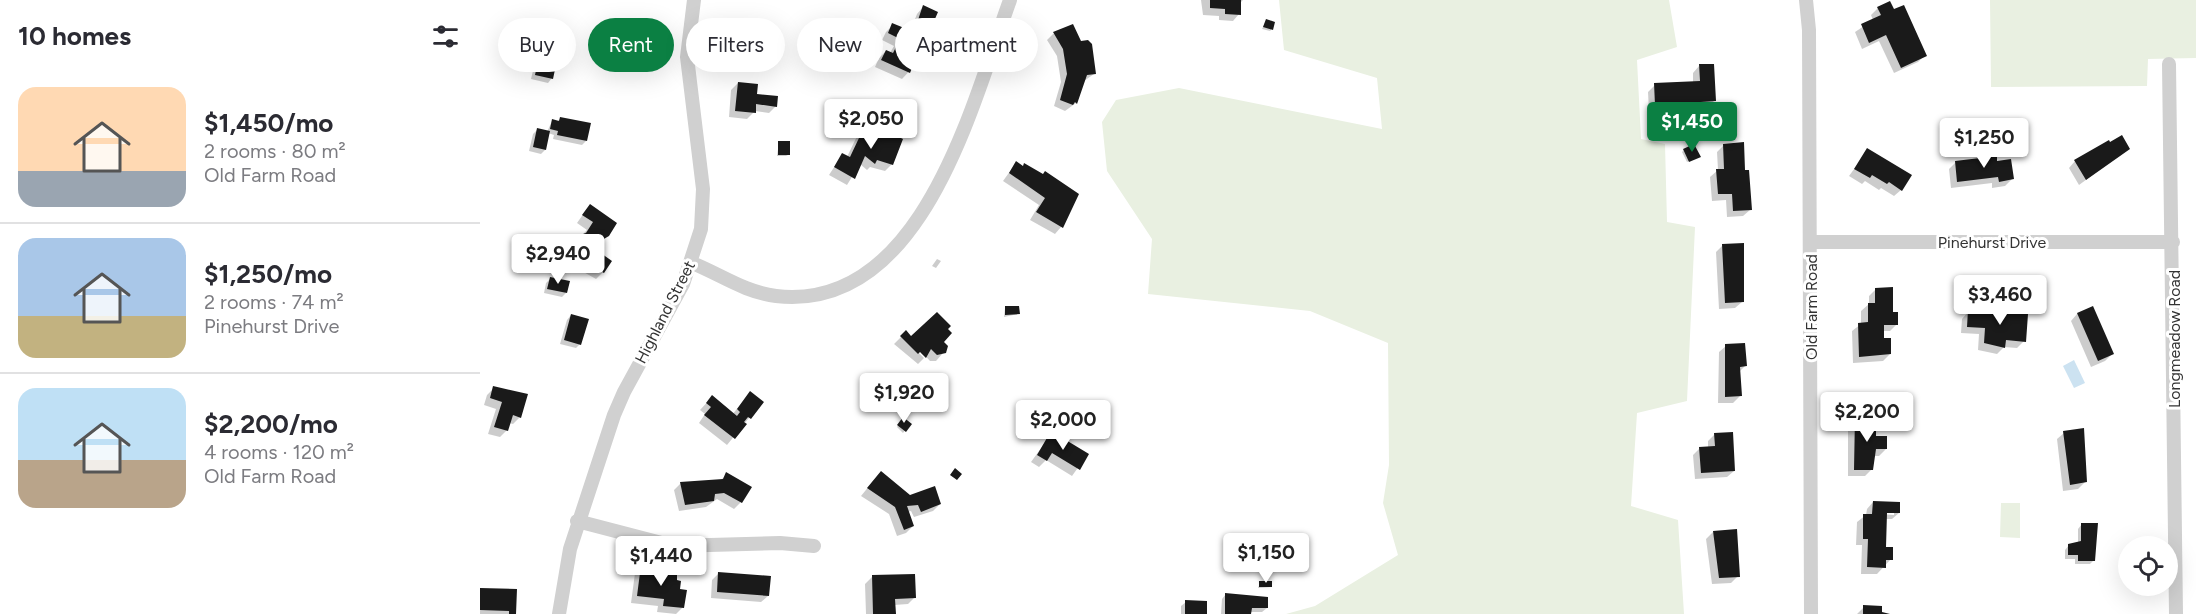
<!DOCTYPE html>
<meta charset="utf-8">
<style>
:root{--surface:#fff;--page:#f2f2f3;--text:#2b2b33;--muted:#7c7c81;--line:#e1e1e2;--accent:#0b8043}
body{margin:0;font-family:Figtree,sans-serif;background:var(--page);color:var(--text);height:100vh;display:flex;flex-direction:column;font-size:22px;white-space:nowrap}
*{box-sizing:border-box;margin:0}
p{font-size:20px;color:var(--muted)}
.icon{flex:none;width:33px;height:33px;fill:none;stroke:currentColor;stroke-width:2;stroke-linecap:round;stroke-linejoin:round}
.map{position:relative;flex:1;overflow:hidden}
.drawer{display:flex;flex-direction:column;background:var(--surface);width:480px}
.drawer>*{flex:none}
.hud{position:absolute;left:18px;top:18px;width:570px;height:54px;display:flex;gap:12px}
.controls{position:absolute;left:1638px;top:536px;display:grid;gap:12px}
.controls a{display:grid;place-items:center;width:60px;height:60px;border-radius:50%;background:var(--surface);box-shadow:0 6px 24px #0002;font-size:30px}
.price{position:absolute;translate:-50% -51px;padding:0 14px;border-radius:6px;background:#fff;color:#222;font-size:20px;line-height:39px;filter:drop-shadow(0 2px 3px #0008)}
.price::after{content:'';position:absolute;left:50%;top:36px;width:18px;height:14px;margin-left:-9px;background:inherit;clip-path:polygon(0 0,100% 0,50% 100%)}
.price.on{background:var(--accent);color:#fff}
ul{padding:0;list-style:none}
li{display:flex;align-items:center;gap:18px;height:150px;padding:0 18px}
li+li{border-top:2px solid var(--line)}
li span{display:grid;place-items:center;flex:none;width:168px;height:120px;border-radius:18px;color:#555}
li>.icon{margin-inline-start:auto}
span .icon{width:72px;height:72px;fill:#fffc;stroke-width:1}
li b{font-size:26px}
h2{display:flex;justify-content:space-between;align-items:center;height:72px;padding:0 18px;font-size:26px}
.tag{padding:0 21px;border-radius:27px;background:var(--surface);box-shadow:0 6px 24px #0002;font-size:21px;line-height:54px}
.tag.on{background:var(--accent);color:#fff}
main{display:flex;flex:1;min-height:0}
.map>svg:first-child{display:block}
.green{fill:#e9f0e1}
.water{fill:#cce2f1}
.shadow{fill:#0003;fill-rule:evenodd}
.building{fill:#1a1a1a}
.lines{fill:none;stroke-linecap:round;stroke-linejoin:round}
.minor{stroke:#d0d0d0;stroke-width:14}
.labels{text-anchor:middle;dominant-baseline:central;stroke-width:6;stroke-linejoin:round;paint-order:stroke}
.street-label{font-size:16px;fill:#333;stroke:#fff}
</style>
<main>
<section class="drawer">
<h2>10 homes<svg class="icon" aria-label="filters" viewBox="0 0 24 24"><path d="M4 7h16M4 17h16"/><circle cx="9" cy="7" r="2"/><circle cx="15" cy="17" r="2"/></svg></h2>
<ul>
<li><span style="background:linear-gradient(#ffd9b3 70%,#9aa5b1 0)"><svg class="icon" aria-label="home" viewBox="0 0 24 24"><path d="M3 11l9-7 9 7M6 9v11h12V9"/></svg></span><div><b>$1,450/mo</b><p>2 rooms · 80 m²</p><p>Old Farm Road</p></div></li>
<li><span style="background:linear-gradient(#a9c7e8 65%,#c2b280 0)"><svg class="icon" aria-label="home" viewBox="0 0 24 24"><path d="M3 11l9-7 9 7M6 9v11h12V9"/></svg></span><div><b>$1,250/mo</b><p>2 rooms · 74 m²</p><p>Pinehurst Drive</p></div></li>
<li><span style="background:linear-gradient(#bfe0f5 60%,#b9a48a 0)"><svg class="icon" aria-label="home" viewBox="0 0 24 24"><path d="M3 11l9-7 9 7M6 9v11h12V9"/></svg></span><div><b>$2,200/mo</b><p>4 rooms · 120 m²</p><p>Old Farm Road</p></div></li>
</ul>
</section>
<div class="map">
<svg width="1716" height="614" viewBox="0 0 1716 614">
<rect width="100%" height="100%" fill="#fff"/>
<!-- green -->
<path class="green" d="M799 0H1189L1197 47 1157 60 1161 139 1185 144 1187 222 1215 227 1207 401 1157 413 1151 506 1198 520 1204 614H806L835 606 918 555 903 503 909 465 908 343 830 311 668 294 672 239 627 171 622 122 636 100 699 88 902 129 897 78 804 50Z
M1510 0H1716V58L1668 59 1667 86 1511 87Z
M1521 503H1540V538L1520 537Z"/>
<!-- water -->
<path class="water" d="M1594 360 1605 383 1594 388 1583 366Z"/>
<!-- shadow -->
<path class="shadow" d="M721 0H763L760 3 759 14 753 21 739 20V16L723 15Z
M443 7 436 64 422 79 395 67 399 58 406 51 410 53 414 46 402 40 406 32 413 25 430 32 437 14Z
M1398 8 1445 55 1438 62 1414 73 1399 41 1382 49 1375 32 1393 20 1391 15Z
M786 21 792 29 790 31 782 29Z
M592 26 614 74 604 81 596 103 585 111 574 106 581 82 577 56 567 40 573 34Z
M59 58 72 78 68 83 51 79 55 62Z
M1219 66 1234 101 1227 108 1169 111 1168 92 1175 85 1213 83V73Z
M258 83 276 95 296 106 289 113 275 111 267 119 249 117 251 90Z
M81 118 106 141 102 145 73 139 74 135 68 133 65 150 61 154 49 151 53 134 57 130 67 132 72 121 77 122Z
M387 123 412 164 405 171 390 167 387 170 380 164 367 185 349 175 362 155 367 157 380 130Z
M299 142 308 155 306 156H297Z
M1244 145 1264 172 1270 210 1263 216 1247 217 1246 200 1232 201 1230 177 1238 170 1237 152Z
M1648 149 1599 185 1589 168 1595 161Z
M1204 150 1219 156 1207 162 1202 152Z
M1388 150 1421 190 1414 196 1401 188 1399 190 1385 181 1382 184 1369 176Z
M1476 162 1516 163 1532 179 1525 186 1512 188V183L1471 188 1469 169Z
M536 163 597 194 581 227 575 234 550 220 559 205 523 181Z
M104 213 128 235 113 250 123 272 116 279 100 270 102 267 96 263 99 258 91 253 94 244 107 230 97 223Z
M1243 245 1262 302 1255 308 1239 309 1236 252Z
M457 259 461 261 456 268 452 266Z
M71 278 86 293 82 297 64 293 66 283Z
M1396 289 1417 324 1410 331H1403V340L1410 354 1403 361 1373 363 1372 331 1381 324V311L1389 304V296Z
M525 308 538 314 524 317Z
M1612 308 1632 354 1625 361 1611 367 1591 321 1597 314Z
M1488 312 1544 341 1537 348 1524 347 1517 354 1498 350 1499 334 1481 333 1482 319Z
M91 315 100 344 96 348 80 344 87 320Z
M466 329 462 342 463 353 456 361H450L436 346 434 348 444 358 438 364 414 344 426 332 431 338Z
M1246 346 1265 366 1259 372 1260 396 1253 403H1238L1239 352Z
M14 388 40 417 33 424 29 423 27 430 20 437 8 434 16 409 4 405 7 395Z
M232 397 252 415 264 400 282 402 247 445 219 423 225 414 220 410Z
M1375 418 1406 449 1399 456H1392V469L1385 476H1368V425Z
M423 419 430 424 423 433 417 427Z
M572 433 607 455 592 476 566 460 559 467 551 462Z
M1584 433 1605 482 1598 489 1583 491 1577 439Z
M1235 434 1254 471 1247 477 1215 479 1213 455 1220 448H1228V441Z
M247 474 261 502 254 509 237 499 226 507 199 511 194 490 201 483 240 481Z
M394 480 430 496 460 504 453 511 434 517 431 511 428 512 433 526 426 533 417 536 409 514 381 496Z
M1393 502 1419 513 1412 519H1406L1405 548 1411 559 1397 574H1381L1382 545H1376L1377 522 1386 515 1387 509ZM1414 512V515L1400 514Z
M1602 524 1614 560 1610 564H1595V559H1585V550L1589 545 1598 544V529Z
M1233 532 1258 576 1251 583 1232 584 1226 539Z
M162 567 198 590 203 607 196 614 177 612 178 606 151 603 155 573Z
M239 573 288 596 281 602 231 598 232 580Z
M392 577 435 597 428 604 414 605V614H386L385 584Z
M780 583 791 587 778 588Z
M0 590 35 614H0Z
M746 594 787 608 782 612H770V614H741L742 599Z
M706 602 725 614H701V606Z
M1384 607 1401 613 1408 614H1377Z"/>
<!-- building -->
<path class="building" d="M730 0H761V15L745 14V9L730 8Z
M1410 1 1414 9 1424 5 1447 56 1421 68 1406 35 1389 43 1381 24 1401 15 1397 7Z
M443 5 458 12 441 51 444 52 438 65 434 63 430 73 401 60 406 50 413 53 420 39 408 33 412 23 434 32Z
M786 19 795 22 793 30 783 27Z
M593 24 601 41 608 40 612 44 616 74 607 75 597 104 595 102 593 105 580 100 587 74 583 49 573 32Z
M59 56 77 60 73 79 55 75Z
M1219 64H1234L1236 101 1175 105 1174 83 1220 81Z
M258 82 278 84 277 94 298 96 297 107 276 104V113L255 111Z
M80 117 111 123 107 141 77 135 78 131 70 129 72 119 79 121Z
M387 121 423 139 413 165 397 160 395 164 385 156 375 179 354 167 362 153 370 157Z
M57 128 70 131 66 150 53 147Z
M1642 135 1650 149 1606 180 1594 160 1629 140 1630 142Z
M298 141H310V155H298Z
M1264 142 1265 170H1269L1272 210 1253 211 1252 194H1238L1236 169H1244L1243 144Z
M1214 144 1221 157 1209 162 1203 149Z
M1387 148 1432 175 1422 191 1409 182 1407 184 1392 175 1390 178 1374 169Z
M1517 156V161L1531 159 1534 179 1519 182 1518 177 1477 182 1475 161Z
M536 161 543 166 544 163 563 174 565 171 599 194 583 228 556 212 565 198 529 173Z
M110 204 137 223 129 236 122 240 115 249 132 261 124 273 106 263 108 260 101 256 105 251 97 245 100 235 106 233 113 222 102 215Z
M1264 243V302L1245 303 1242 244Z
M70 277 90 281 87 293 67 289Z
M1413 287V312H1418V325H1404V338H1411V354L1379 357 1378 323 1388 322V303H1395V288Z
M525 306H539L540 314 525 315Z
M1613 306 1634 354 1618 361 1597 313Z
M1488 310 1548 314 1546 342 1526 340 1525 348 1504 343 1505 328 1487 327Z
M457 312 471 326 468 329 472 333 464 342 468 346 466 353 457 355 451 349 446 358 440 352 438 354 420 336 426 330 431 336Z
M91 314 109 319 101 345 84 340Z
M1265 343 1267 366 1260 367 1262 396 1245 397V344Z
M13 386 48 394 41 418 33 415 28 431 14 427 22 402 10 398Z
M270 391 284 402 271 419 268 417 264 422 267 424 255 439 224 415 231 407 226 403 232 395 257 416 260 412 257 409Z
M1375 416 1396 417V436H1407V449H1396L1393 470H1374Z
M423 417 432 424 426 432 417 425Z
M1604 428 1607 482 1590 485 1583 431Z
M571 431 609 454 600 470 572 453 567 461 557 455Z
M1253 432 1255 471 1221 473 1219 447 1235 446 1234 433Z
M475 468 482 474 477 480 470 475Z
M401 471 430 495 455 486 461 504 441 512 438 505 427 506 434 526 424 530 415 507 387 488Z
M246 472 272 487 262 503 244 493 235 494 234 501 205 505 200 482 243 479Z
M1393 501 1420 502V513H1407L1406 547H1413V560H1406V568L1387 567 1388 539H1383V514H1392Z
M1601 523H1618L1615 561H1598V555H1588V544L1601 541Z
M1257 529 1260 577 1239 578 1233 531Z
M161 565 176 567V571L197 574V580L201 581 200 589 207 590 204 608 183 606 184 599 157 596Z
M238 572 291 576 289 596 237 592Z
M435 574 436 598 415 599 416 614H393L392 575Z
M779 581H792V587H779Z
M0 588 37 589 36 614H29V611L0 610Z
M745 593 788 597V608H772L771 614H745Z
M705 600 727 601V614H705Z
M1383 605 1402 606V612L1410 614H1383Z"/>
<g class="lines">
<!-- minor -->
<path class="minor" d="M1326 0 1329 30 1331 614
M1689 64 1696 614
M1331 242H1693
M212 263C240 274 264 292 296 296 442 313 492 104 530 0
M97 521 193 546 300 543 334 546
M79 614 90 549 134 415 144 392 203 284 221 229 223 189 207 57 214 0"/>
</g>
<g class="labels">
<!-- street labels -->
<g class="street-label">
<text x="1512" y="242">Pinehurst Drive</text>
<text transform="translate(1331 307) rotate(-90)">Old Farm Road</text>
<text transform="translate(185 312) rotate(-63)">Highland Street</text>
<text transform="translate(1694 339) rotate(-90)">Longmeadow Road</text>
</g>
</g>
</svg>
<div class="controls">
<a><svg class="icon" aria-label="locate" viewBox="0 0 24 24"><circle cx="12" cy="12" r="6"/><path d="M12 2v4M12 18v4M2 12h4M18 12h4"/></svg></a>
</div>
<b class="price" style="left:391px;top:150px">$2,050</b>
<b class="price on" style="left:1212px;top:153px">$1,450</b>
<b class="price" style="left:1504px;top:169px">$1,250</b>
<b class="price" style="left:78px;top:285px">$2,940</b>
<b class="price" style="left:1520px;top:326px">$3,460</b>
<b class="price" style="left:424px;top:424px">$1,920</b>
<b class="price" style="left:1387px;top:443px">$2,200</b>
<b class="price" style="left:583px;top:451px">$2,000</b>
<b class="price" style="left:786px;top:584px">$1,150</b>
<b class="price" style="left:181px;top:587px">$1,440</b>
<div class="hud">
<a class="tag">Buy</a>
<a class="tag on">Rent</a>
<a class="tag">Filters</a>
<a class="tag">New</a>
<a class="tag">Apartment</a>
</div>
</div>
</main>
